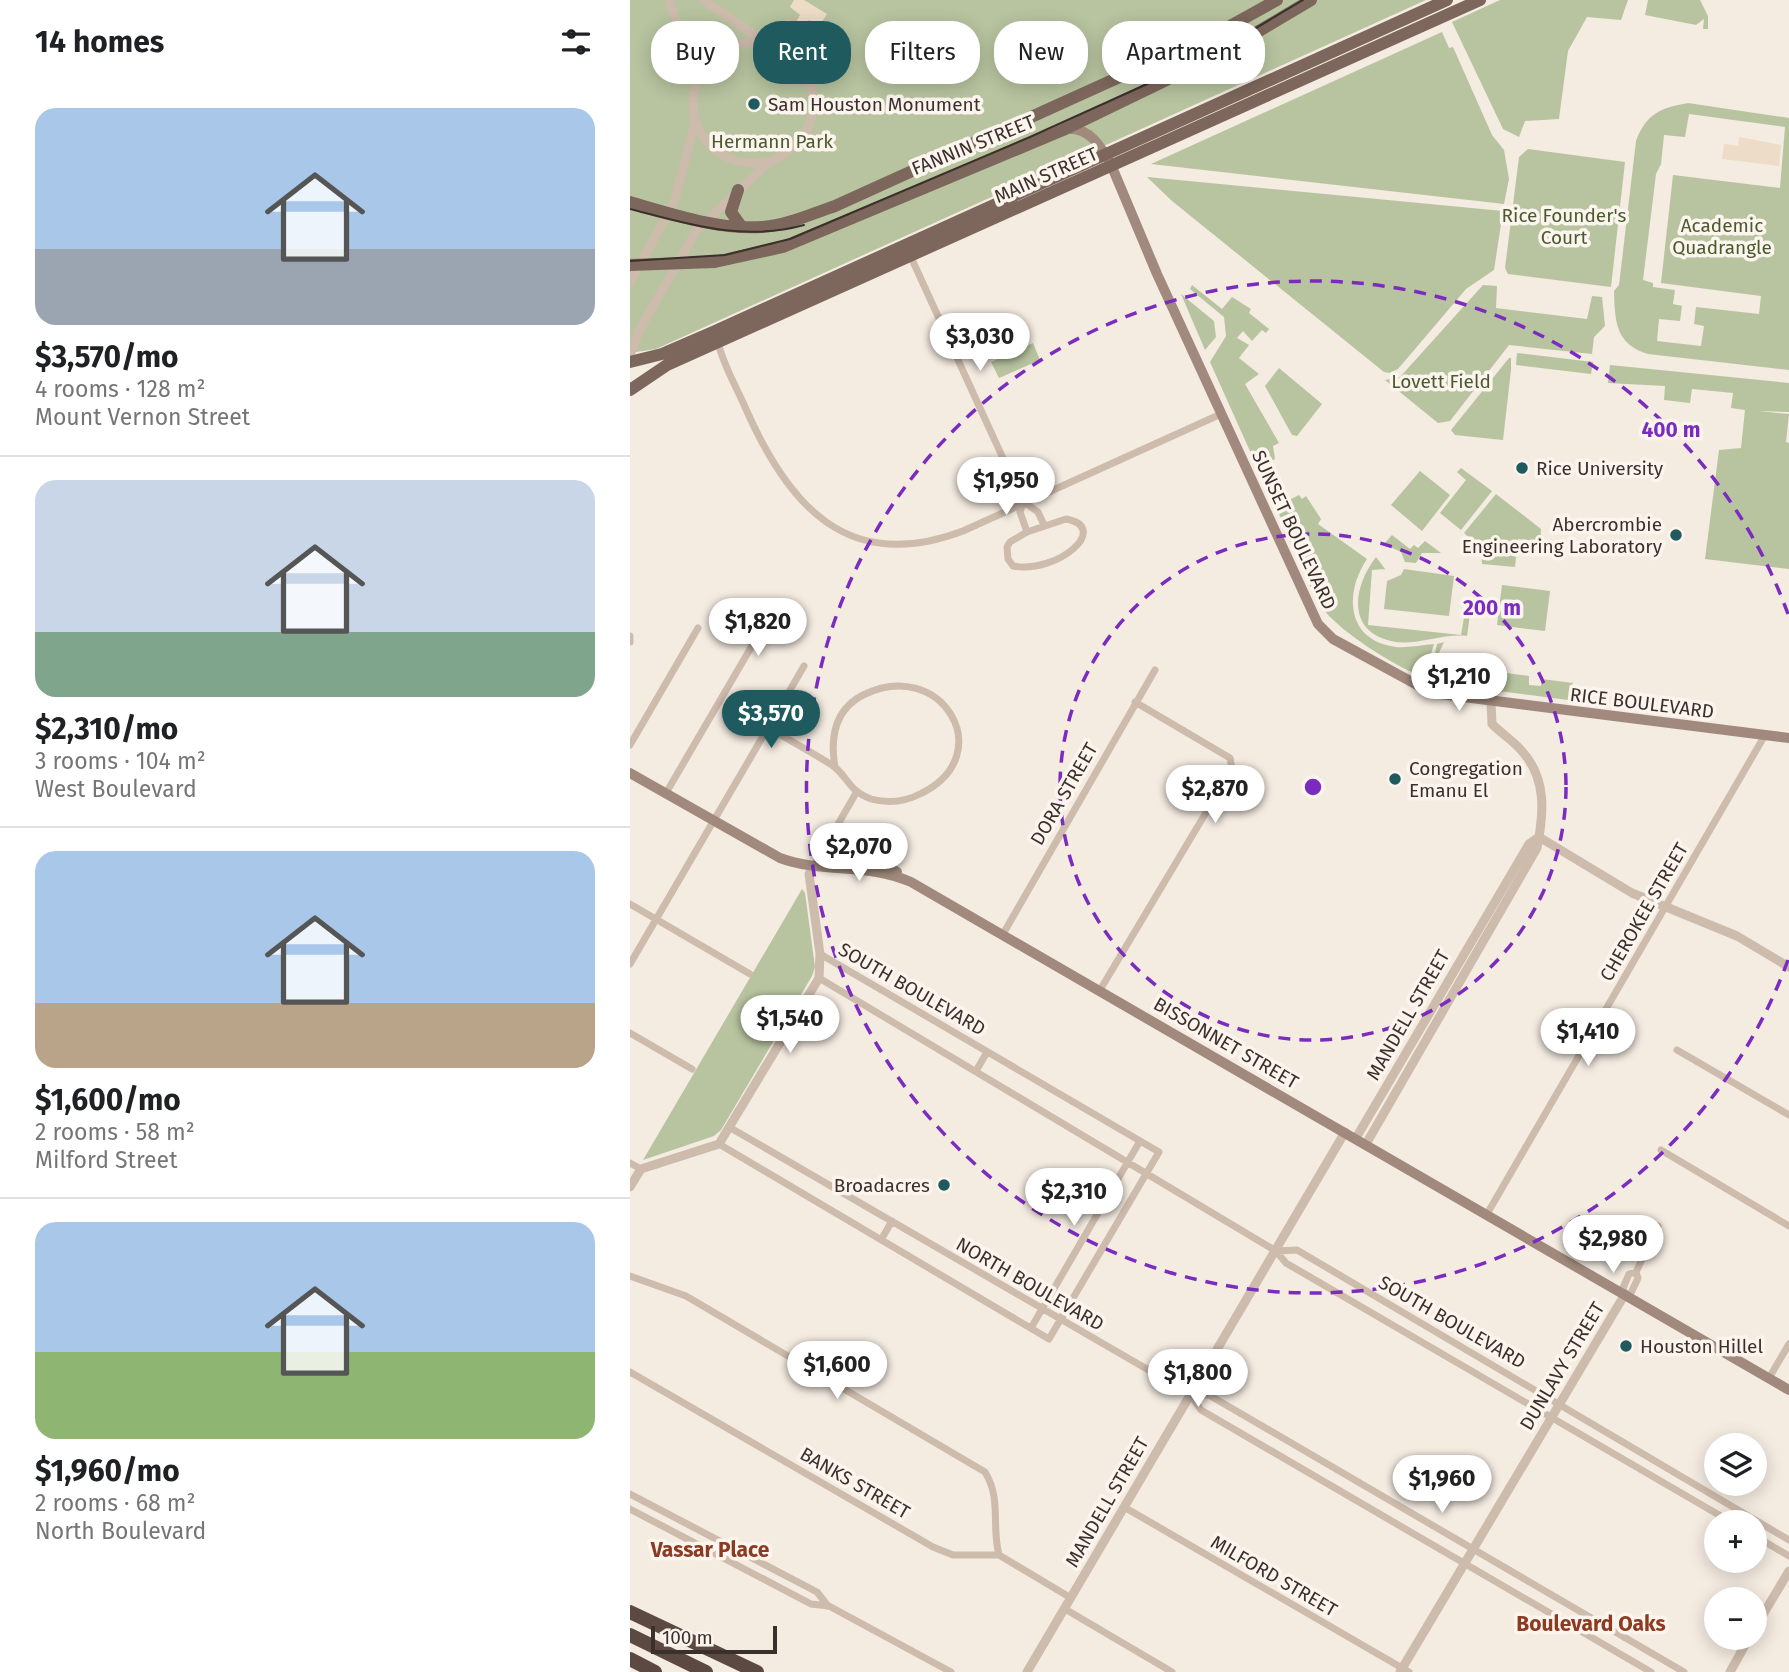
<!DOCTYPE html>
<meta charset="utf-8">
<style>
:root{--surface:#fff;--page:#f2f2f2;--text:#202124;--muted:#757577;--line:#e0e0e0;--accent:#1f5a5e}
body{margin:0;font-family:"Fira Sans",sans-serif;background:var(--page);color:var(--text);height:100vh;display:flex;flex-direction:column;font-size:26px;white-space:nowrap}
*{box-sizing:border-box;margin:0}
p{font-size:23px;color:var(--muted)}
.icon{flex:none;width:38px;height:38px;fill:none;stroke:currentColor;stroke-width:2;stroke-linecap:round;stroke-linejoin:round}
.map{position:relative;flex:1;overflow:hidden}
.side{display:flex;flex-direction:column;background:var(--surface);width:630px}
.side>*{flex:none}
.banner{position:absolute;left:21px;top:21px;width:665px;height:63px;display:flex;gap:14px}
.buttons{position:absolute;left:1074px;top:1433px;display:grid;gap:14px}
.buttons a{display:grid;place-items:center;width:63px;height:63px;border-radius:50%;background:var(--surface);box-shadow:0 4px 18px #0003;font-size:35px}
.scale{position:absolute;left:21px;bottom:18px;width:126px;box-sizing:border-box;padding-left:7px;border:4px solid #3b302b;border-top:0;font-size:19px;line-height:24px;white-space:nowrap;color:#3b302b;-webkit-text-stroke:5px #fbf5ee;paint-order:stroke}
.price{position:absolute;translate:-50% -60px;padding:0 16px;border-radius:24px;background:#fff;color:#222;font-size:23px;line-height:46px;filter:drop-shadow(0 2px 4px #0008)}
.price::after{content:'';position:absolute;left:50%;top:42px;width:21px;height:16px;margin-left:-10px;background:inherit;clip-path:polygon(0 0,100% 0,50% 100%)}
.price.active{background:var(--accent);color:#fff}
ul{padding:0;list-style:none}
li{display:grid;align-content:center;gap:14px;height:371px;padding:0 35px}
li+li{border-top:2px solid var(--line)}
li span{display:grid;place-items:center;height:217px;border-radius:21px;color:#555}
li>.icon{margin-inline-start:auto}
span .icon{width:126px;height:126px;fill:#fffc;stroke-width:1}
li b{font-size:30px}
h2{display:flex;justify-content:space-between;align-items:center;height:84px;padding:0 35px;font-size:30px}
.pill{padding:0 24px;border-radius:28px;background:var(--surface);box-shadow:0 4px 18px #0003;font-size:24px;line-height:63px}
.pill.active{background:var(--accent);color:#fff}
main{display:flex;flex:1;min-height:0}
.map>svg:first-child{display:block}
.green{fill:#b8c4a0;fill-rule:evenodd}
.plaza{fill:#ecdcc8}
.lines{fill:none;stroke-linecap:round;stroke-linejoin:round}
.minor{stroke:#cdbbac;stroke-width:7}
.tertiary{stroke:#cdbbac;stroke-width:9}
.secondary{stroke:#a18a7d;stroke-width:10}
.primary{stroke:#7d675c;stroke-width:12}
.motorway{stroke:#5c4a42;stroke-width:14}
.tram{stroke:#3b302b;stroke-width:2}
.ring{fill:none;stroke:#7b2cbf;stroke-width:3.5;stroke-dasharray:12 9}
.poi-dot{fill:#1f5a5e;stroke:#fbf5ee;stroke-width:2.5}
.labels{text-anchor:middle;dominant-baseline:central;stroke-width:7;stroke-linejoin:round;paint-order:stroke}
.poi-label{font-size:19px;fill:#3b302b;stroke:#fbf5ee;text-anchor:start}
.park-label{font-size:19px;fill:#4a5a2e;stroke:#fbf5ee}
.street-label{font-size:19px;fill:#3b302b;stroke:#fbf5ee}
.neighbourhood-label{font-size:21px;font-weight:bold;fill:#8c3b22;stroke:#fbf5ee}
.centre{fill:#7b2cbf;stroke:#fbf5ee;stroke-width:3.5}
.ring-label{font-size:21px;text-anchor:middle;font-weight:bold;fill:#7b2cbf;stroke:#fbf5ee;stroke-width:7;stroke-linejoin:round;paint-order:stroke}
</style>
<main>
<section class="side">
<h2>14 homes<svg class="icon" aria-label="filters" viewBox="0 0 24 24"><path d="M4 7h16M4 17h16"/><circle cx="9" cy="7" r="2"/><circle cx="15" cy="17" r="2"/></svg></h2>
<ul>
<li><span style="background:linear-gradient(#a9c7e8 65%,#9aa5b1 0)"><svg class="icon" aria-label="home" viewBox="0 0 24 24"><path d="M3 11l9-7 9 7M6 9v11h12V9"/></svg></span><div><b>$3,570/mo</b><p>4 rooms · 128 m²</p><p>Mount Vernon Street</p></div></li>
<li><span style="background:linear-gradient(#c9d6e8 70%,#7fa58c 0)"><svg class="icon" aria-label="home" viewBox="0 0 24 24"><path d="M3 11l9-7 9 7M6 9v11h12V9"/></svg></span><div><b>$2,310/mo</b><p>3 rooms · 104 m²</p><p>West Boulevard</p></div></li>
<li><span style="background:linear-gradient(#a9c7e8 70%,#b9a48a 0)"><svg class="icon" aria-label="home" viewBox="0 0 24 24"><path d="M3 11l9-7 9 7M6 9v11h12V9"/></svg></span><div><b>$1,600/mo</b><p>2 rooms · 58 m²</p><p>Milford Street</p></div></li>
<li><span style="background:linear-gradient(#a9c7e8 60%,#8fb573 0)"><svg class="icon" aria-label="home" viewBox="0 0 24 24"><path d="M3 11l9-7 9 7M6 9v11h12V9"/></svg></span><div><b>$1,960/mo</b><p>2 rooms · 68 m²</p><p>North Boulevard</p></div></li>
</ul>
</section>
<div class="map">
<svg width="1159" height="1672" viewBox="0 0 1159 1672">
<rect width="100%" height="100%" fill="#f4ebe1"/>
<!-- green -->
<path class="green" d="M0 0H796L26 349 0 353Z
M870 0H998L991 20 957 17 938 51 929 119 895 121 889 137 873 129 822 22Z
M1018 0H1070L1078 16V29H1073L1074 19 1066 25 1015 15Z
M812 32 819 48 823 47 862 135 874 150 879 179 874 204 521 164Z
M1058 103 1159 118V370L1018 354C985 344 985 321 984 291L989 285 1006 141C1016 114 1030 108 1058 103ZM1059 114 1155 127 1150 188 1043 175 1031 283 1131 296 1129 314 1066 307 1064 324 1074 326 1071 346 1027 341 1029 319 1050 321 1052 306 1043 304 1045 290 1023 287V283L1013 280 1026 174 1031 164 1034 135 1055 137Z
M898 149 995 162 981 287 878 274 875 268 889 157Z
M517 177 873 211 864 270 836 289 768 369 760 373 754 372 542 201Z
M562 285 592 309 602 297 621 309 619 313 639 329 636 333 632 330 622 341 613 331 607 338 619 345 609 358 629 374 615 384 649 443 643 446 645 459 628 469 580 362 596 336 594 317 560 289Z
M853 285 867 286 866 308 957 319 962 296 972 297 975 326 964 337 962 354 879 345 820 421 808 423 755 380 770 377Z
M551 294 584 321 586 337 575 350Z
M403 343 410 360 369 378 361 362Z
M887 353 963 362 961 374 886 365Z
M879 358H881V370L873 440 825 435 821 430Z
M980 365 1159 383V412L1128 411 1159 414 1156 442 1159 443V569L1075 559 1089 450 1111 448 1115 410 1101 408 1103 393 1062 389 1060 403 1034 400 1035 386 978 383Z
M649 368 692 404 667 436 662 435 635 386Z
M831 468 862 491 831 530 810 513 836 480 827 472Z
M790 471 820 495 792 531 761 505Z
M645 485 655 502 669 495 672 499 676 496 691 519 688 524 737 559C714 593 716 641 766 647 778 648 792 645 804 644L794 677C767 668 703 628 689 603 669 567 655 526 638 488Z
M866 494 911 529 910 542 888 539 885 567 852 564 851 548 834 533Z
M762 535 780 549 784 545 788 548 795 541 811 553H792L786 563 775 562 771 552 754 544Z
M746 557 758 573 755 569 742 570 738 625 831 635 836 606 841 607 837 636C814 633 789 645 766 642 716 634 722 588 746 557Z
M774 569 824 576 819 616 754 609 757 581 771 575Z
M872 585 920 591 915 631 867 625Z
M814 642 803 666 831 676 833 672 849 677 852 668 862 671V679L875 680 876 673 899 676V685L911 686 912 679 943 683 938 700 814 684 800 679 807 644Z
M172 889 175 893 185 967 182 976 91 1130 84 1136 13 1160Z"/>
<!-- plaza -->
<path class="plaza" d="M164 0H174L197 14 190 25 179 20 174 29 180 33 175 42 173 44 167 41 163 48 154 43 158 35 152 31 158 20 165 24 170 15 160 7Z
M1109 137 1151 145 1149 166 1092 159 1094 144 1108 146Z"/>
<g class="lines">
<!-- minor -->
<path class="minor" d="M280 255 393 502
M88 342C93 365 106 386 115 407 158 505 217 575 333 531L591 414
M394 502 408 512 414 525
M393 503 390 512 397 532
M436 519C481 527 429 574 383 566L378 559 377 547 380 542 397 532Z
M120 639a5 5 0 1 1 10 0a5 5 0 1 1-10 0Z
M0 636V642
M138 727C159 740 181 752 202 765 218 776 218 791 241 799 259 804 275 802 292 793 370 754 311 656 233 695 204 710 200 738 205 767
M0 745 68 628
M36 793 123 644
M184 866 226 793
M0 904 120 974
M373 934 525 670
M0 964 174 666
M189 978 646 1251 656 1263 1101 1522
M470 990 602 769 600 758 505 702
M0 1033 62 1069
M1047 1050 1159 1115
M346 1071 357 1052
M99 1127 560 1394 579 1395 1054 1672
M89 1144 419 1339 529 1152 190 954
M1031 1150 1159 1226
M0 1163 11 1169
M857 1214 1135 735
M251 1240 262 1221
M646 1251 667 1250 1159 1540
M1006 1272 1008 1278 1001 1293 995 1294 993 1288 999 1274 1006 1272 1028 1226
M0 1276 56 1296 355 1472C372 1500 361 1525 369 1555
M401 1328 510 1141
M0 1372 303 1547 323 1555H369L441 1598
M1139 1378 1159 1344
M560 1394 571 1410 1021 1672
M0 1494 187 1592 198 1606
M494 1507 779 1672
M0 1509 181 1604 199 1606 321 1672
M1125 1536 1159 1556
M435 1609 542 1672"/>
<!-- tertiary -->
<path class="tertiary" d="M39 0 66 82
M74 0 134 42
M63 103a60 60 0 1 1 120 0a60 60 0 1 1-120 0Z
M0 282 44 203 65 122
M0 355 9 331 66 231 138 163
M909 837 1002 893 1107 936 1159 967
M726 1138 899 844 909 837
M736 1144 907 848C914 813 917 778 891 750 882 740 871 733 862 724L861 702
M0 1187 11 1169 89 1144 189 978 190 954 179 874 184 866
M1125 1628 1159 1571
M397 1672 715 1132
M770 1672 995 1294
M1100 1672 1119 1638"/>
<!-- secondary -->
<path class="secondary" d="M436 129C460 127 472 147 482 167L527 274 688 624 703 639 802 693 1159 738
M0 773 150 858C193 874 235 862 281 882L1159 1390
M204 832 267 872"/>
<!-- primary -->
<path class="primary" d="M108 190 101 212 111 226
M0 202C42 214 88 230 132 227 158 225 181 214 205 206L591 31 647 0
M0 265 85 262 153 247 433 130 592 53 681 0
M0 362 32 354 83 332 817 0
M0 390 37 365 850 0"/>
<!-- motorway -->
<path class="motorway" d="M0 1612 127 1672
M0 1635 76 1672
M0 1659 25 1672"/>
<!-- tram -->
<path class="tram" d="M0 209C58 224 113 242 174 225
M0 261 95 255 160 239 400 137 579 56 673 0"/>
</g>
<!-- distance rings -->
<g class="ring">
<circle cx="683" cy="787" r="253"/>
<path d="M1158 960A506 506 0 1 1 1158 614"/>
</g>
<!-- markers -->
<g class="poi-dot">
<circle cx="124" cy="104" r="7"/>
<circle cx="892" cy="468" r="7"/>
<circle cx="1046" cy="535" r="7"/>
<circle cx="765" cy="779" r="7"/>
<circle cx="314" cy="1185" r="7"/>
<circle cx="996" cy="1346" r="7"/>
</g>
<g class="labels">
<!-- poi labels -->
<g class="poi-label">
<text x="138" y="104">Sam Houston Monument</text>
<text x="906" y="468">Rice University</text>
<text x="1032" y="524" text-anchor="end">Abercrombie<tspan x="1032" dy="22">Engineering Laboratory</tspan></text>
<text x="779" y="768">Congregation<tspan x="779" dy="22">Emanu El</tspan></text>
<text x="300" y="1185" text-anchor="end">Broadacres</text>
<text x="1010" y="1346">Houston Hillel</text>
</g>
<!-- park labels -->
<g class="park-label">
<text x="142" y="141">Hermann Park</text>
<text x="934" y="215">Rice Founder's<tspan x="934" dy="22">Court</tspan></text>
<text x="1092" y="225">Academic<tspan x="1092" dy="22">Quadrangle</tspan></text>
<text x="811" y="381">Lovett Field</text>
</g>
<!-- street labels -->
<g class="street-label">
<text transform="translate(343 145) rotate(-22)">FANNIN STREET</text>
<text transform="translate(416 175) rotate(-24)">MAIN STREET</text>
<text transform="translate(664 530) rotate(65)">SUNSET BOULEVARD</text>
<text transform="translate(1012 703) rotate(7)">RICE BOULEVARD</text>
<text transform="translate(434 794) rotate(-60)">DORA STREET</text>
<text transform="translate(1014 912) rotate(-60)">CHEROKEE STREET</text>
<text transform="translate(282 989) rotate(30)">SOUTH BOULEVARD</text>
<text transform="translate(778 1015) rotate(-60)">MANDELL STREET</text>
<text transform="translate(596 1043) rotate(30)">BISSONNET STREET</text>
<text transform="translate(400 1284) rotate(30)">NORTH BOULEVARD</text>
<text transform="translate(822 1322) rotate(30)">SOUTH BOULEVARD</text>
<text transform="translate(932 1366) rotate(-59)">DUNLAVY STREET</text>
<text transform="translate(225 1483) rotate(30)">BANKS STREET</text>
<text transform="translate(477 1502) rotate(-60)">MANDELL STREET</text>
<text transform="translate(644 1576) rotate(30)">MILFORD STREET</text>
</g>
<!-- neighbourhood labels -->
<g class="neighbourhood-label">
<text x="80" y="1550">Vassar Place</text>
<text x="961" y="1624">Boulevard Oaks</text>
</g>
</g>
<circle cx="683" cy="787" r="10" class="centre"/>
<g class="ring-label">
<text x="1041" y="437">400 m</text>
<text x="862" y="615">200 m</text>
</g>
</svg>
<div class="buttons">
<a><svg class="icon" aria-label="layers" viewBox="0 0 24 24"><path d="M12 4l9 5-9 5-9-5zM3 14l9 5 9-5"/></svg></a>
<a>+</a>
<a>−</a>
</div>
<div class="scale">100 m</div>
<b class="price" style="left:350px;top:373px">$3,030</b>
<b class="price" style="left:376px;top:517px">$1,950</b>
<b class="price" style="left:128px;top:658px">$1,820</b>
<b class="price" style="left:829px;top:713px">$1,210</b>
<b class="price active" style="left:141px;top:750px">$3,570</b>
<b class="price" style="left:585px;top:825px">$2,870</b>
<b class="price" style="left:229px;top:883px">$2,070</b>
<b class="price" style="left:160px;top:1055px">$1,540</b>
<b class="price" style="left:958px;top:1068px">$1,410</b>
<b class="price" style="left:444px;top:1228px">$2,310</b>
<b class="price" style="left:983px;top:1275px">$2,980</b>
<b class="price" style="left:207px;top:1401px">$1,600</b>
<b class="price" style="left:568px;top:1409px">$1,800</b>
<b class="price" style="left:812px;top:1515px">$1,960</b>
<div class="banner">
<a class="pill">Buy</a>
<a class="pill active">Rent</a>
<a class="pill">Filters</a>
<a class="pill">New</a>
<a class="pill">Apartment</a>
</div>
</div>
</main>
